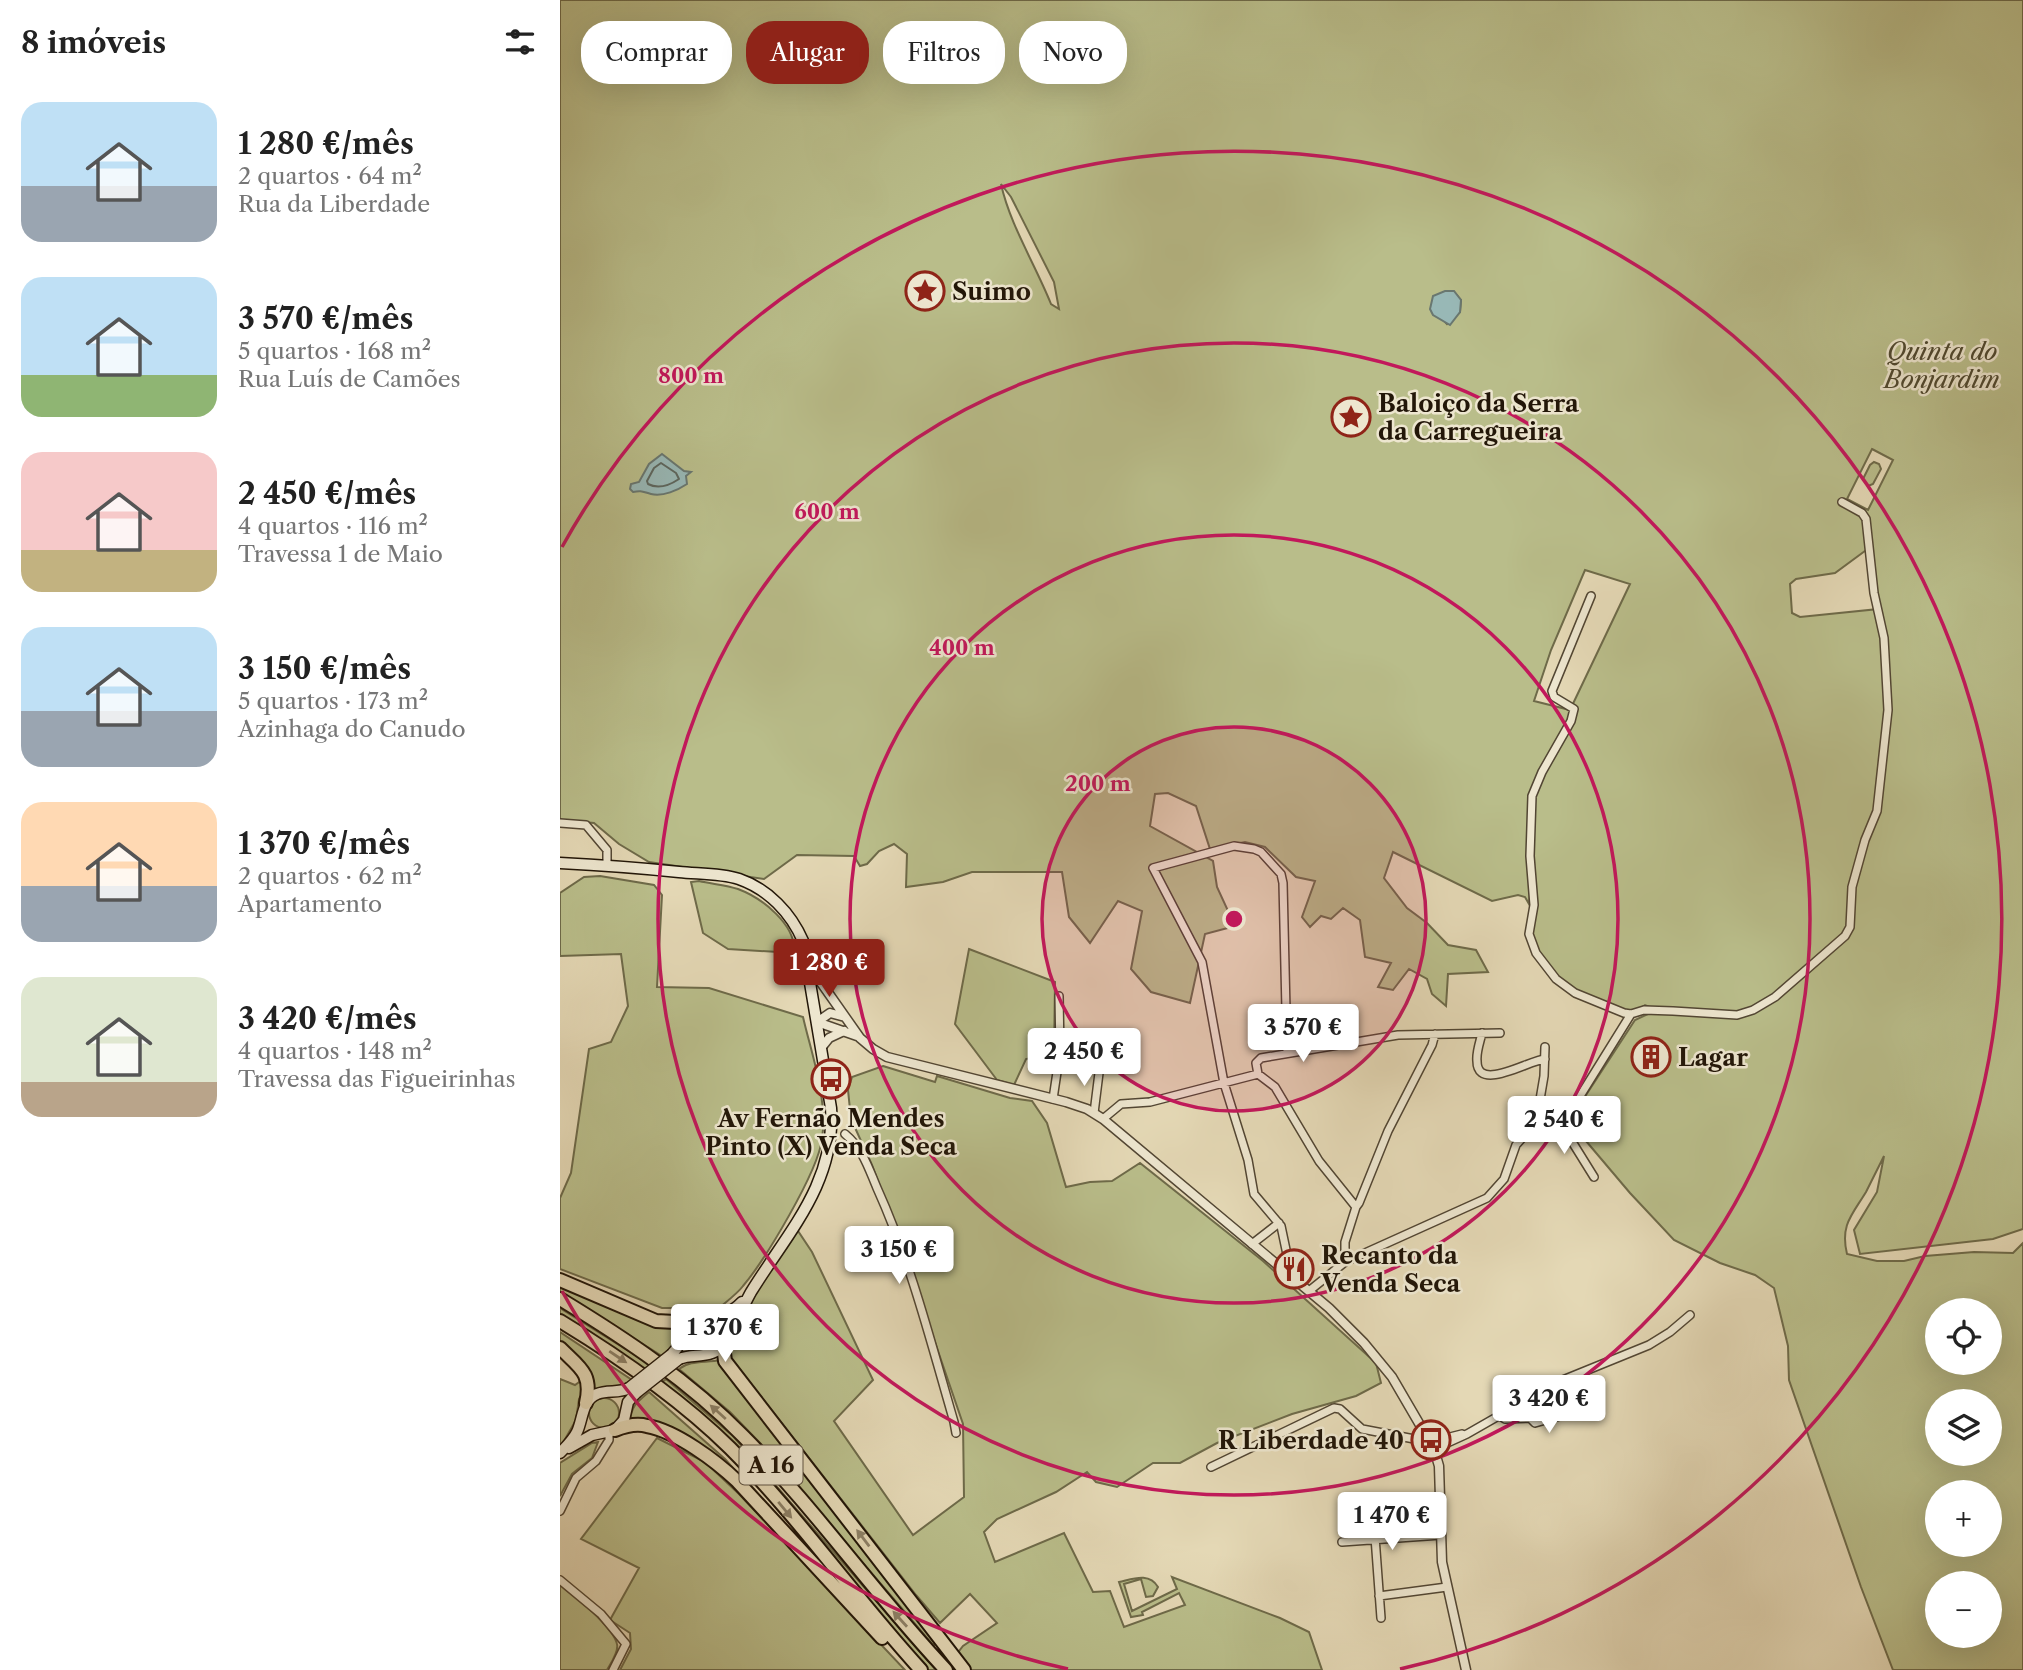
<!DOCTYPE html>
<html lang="pt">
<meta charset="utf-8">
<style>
:root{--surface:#fff;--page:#f2f2f2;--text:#222;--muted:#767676;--accent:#8f2418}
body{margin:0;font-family:"Libre Caslon Text",serif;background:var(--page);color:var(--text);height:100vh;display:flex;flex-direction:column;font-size:26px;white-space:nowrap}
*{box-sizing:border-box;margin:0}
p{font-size:23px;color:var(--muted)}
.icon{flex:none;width:38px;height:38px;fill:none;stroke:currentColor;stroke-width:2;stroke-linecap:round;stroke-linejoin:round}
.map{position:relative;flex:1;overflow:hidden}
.details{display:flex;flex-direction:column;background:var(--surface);width:560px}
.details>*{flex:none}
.guide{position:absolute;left:21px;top:21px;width:665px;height:63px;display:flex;gap:14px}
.buttons{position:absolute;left:1365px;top:1298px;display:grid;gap:14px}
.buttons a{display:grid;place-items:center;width:77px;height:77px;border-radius:50%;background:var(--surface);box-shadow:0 7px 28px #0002;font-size:35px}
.price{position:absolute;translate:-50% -60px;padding:0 16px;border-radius:7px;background:#fff;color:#222;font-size:23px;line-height:46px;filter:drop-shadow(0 2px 4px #0008)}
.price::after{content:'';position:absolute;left:50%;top:42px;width:21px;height:16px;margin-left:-10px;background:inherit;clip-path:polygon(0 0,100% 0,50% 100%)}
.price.active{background:var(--accent);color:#fff}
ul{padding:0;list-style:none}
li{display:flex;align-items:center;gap:21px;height:175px;padding:0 21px}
li span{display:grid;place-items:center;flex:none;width:196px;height:140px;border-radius:21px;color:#555}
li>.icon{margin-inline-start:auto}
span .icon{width:84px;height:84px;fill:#fffc;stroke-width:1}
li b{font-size:30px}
h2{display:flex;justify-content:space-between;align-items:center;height:84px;padding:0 21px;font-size:30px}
.pill{padding:0 24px;border-radius:28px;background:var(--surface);box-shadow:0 7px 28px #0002;font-size:24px;line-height:63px}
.pill.active{background:var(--accent);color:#fff}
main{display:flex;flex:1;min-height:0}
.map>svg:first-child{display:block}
.green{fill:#b9bd8a;stroke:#6e6a49;stroke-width:2;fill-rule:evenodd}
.water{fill:#98b8b6;stroke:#697770;stroke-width:2}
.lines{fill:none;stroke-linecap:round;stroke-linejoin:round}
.shore{stroke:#5d675f;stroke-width:2}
.minor-casing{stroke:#524633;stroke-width:10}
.tertiary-casing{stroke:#524633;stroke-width:11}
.secondary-casing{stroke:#221608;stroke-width:13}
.motorway-casing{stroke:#221608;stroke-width:16}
.minor{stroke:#ede6cf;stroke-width:7}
.tertiary{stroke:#ede6cf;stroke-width:8}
.secondary{stroke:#ede6cf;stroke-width:10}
.motorway{stroke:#e4d8b5;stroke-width:12}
.secondary-bridge-casing{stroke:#221608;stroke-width:13;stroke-linecap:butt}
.secondary-bridge{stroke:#ede6cf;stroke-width:10}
.oneway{fill:#8d8167}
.ring{fill:none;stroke:#c2185b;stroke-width:3.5}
.labels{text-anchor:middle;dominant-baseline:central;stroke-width:5;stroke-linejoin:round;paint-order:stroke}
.shield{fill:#ede6cf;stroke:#5f5444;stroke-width:2}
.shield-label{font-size:23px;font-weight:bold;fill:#221608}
.poi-label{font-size:24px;font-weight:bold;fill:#221608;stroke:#ede6cf;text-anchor:start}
.park-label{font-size:24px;font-style:italic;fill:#4f482f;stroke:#ede6cf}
.centre{fill:#c2185b;stroke:#ede6cf;stroke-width:3.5}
.ring-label{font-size:21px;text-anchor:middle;font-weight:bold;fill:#c2185b;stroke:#ede6cf;stroke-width:5;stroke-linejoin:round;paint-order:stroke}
</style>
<main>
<section class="details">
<h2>8 imóveis<svg class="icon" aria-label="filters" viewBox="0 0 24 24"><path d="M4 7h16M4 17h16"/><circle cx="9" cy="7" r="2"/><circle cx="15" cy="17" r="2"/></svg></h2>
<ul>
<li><span style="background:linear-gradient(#bfe0f5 60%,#9aa5b1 0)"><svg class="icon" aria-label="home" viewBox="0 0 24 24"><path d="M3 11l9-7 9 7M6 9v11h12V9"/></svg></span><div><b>1 280 €/mês</b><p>2 quartos · 64 m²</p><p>Rua da Liberdade</p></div></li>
<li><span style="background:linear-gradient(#bfe0f5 70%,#8fb573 0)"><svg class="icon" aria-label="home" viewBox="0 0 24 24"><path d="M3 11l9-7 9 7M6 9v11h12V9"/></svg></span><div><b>3 570 €/mês</b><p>5 quartos · 168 m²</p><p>Rua Luís de Camões</p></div></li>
<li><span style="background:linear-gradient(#f6c9c9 70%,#c2b280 0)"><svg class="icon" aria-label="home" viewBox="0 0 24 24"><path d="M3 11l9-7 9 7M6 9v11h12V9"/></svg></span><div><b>2 450 €/mês</b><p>4 quartos · 116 m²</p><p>Travessa 1 de Maio</p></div></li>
<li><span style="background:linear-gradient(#bfe0f5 60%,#9aa5b1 0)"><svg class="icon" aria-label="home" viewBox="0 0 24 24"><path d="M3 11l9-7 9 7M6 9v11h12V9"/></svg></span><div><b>3 150 €/mês</b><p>5 quartos · 173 m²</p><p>Azinhaga do Canudo</p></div></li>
<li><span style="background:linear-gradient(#ffd9b3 60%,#9aa5b1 0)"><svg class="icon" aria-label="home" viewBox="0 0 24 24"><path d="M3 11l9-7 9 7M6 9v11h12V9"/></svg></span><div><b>1 370 €/mês</b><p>2 quartos · 62 m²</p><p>Apartamento</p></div></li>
<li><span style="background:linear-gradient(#dfe7d0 75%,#b9a48a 0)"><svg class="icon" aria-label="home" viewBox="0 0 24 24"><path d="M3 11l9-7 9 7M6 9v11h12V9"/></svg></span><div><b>3 420 €/mês</b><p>4 quartos · 148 m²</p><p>Travessa das Figueirinhas</p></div></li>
</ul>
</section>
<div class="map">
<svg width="1463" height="1670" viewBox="0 0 1463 1670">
<rect width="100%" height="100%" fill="#e4d8b5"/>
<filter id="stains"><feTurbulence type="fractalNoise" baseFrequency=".00286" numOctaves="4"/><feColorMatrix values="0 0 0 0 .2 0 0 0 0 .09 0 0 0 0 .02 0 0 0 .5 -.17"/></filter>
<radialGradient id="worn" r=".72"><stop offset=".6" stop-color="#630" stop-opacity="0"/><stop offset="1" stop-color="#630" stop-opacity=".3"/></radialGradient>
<!-- green -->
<path class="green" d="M0 0H1463V1229L1433 1239 1300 1254 1294 1230 1317 1192 1324 1156C1318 1168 1312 1180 1306 1192 1292 1215 1280 1225 1287 1254L1317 1261H1344L1365 1256 1414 1252 1453 1253 1463 1243V1670H1333L1301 1587 1229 1380 1228 1346 1214 1288 1195 1275 1160 1263 1114 1240 1070 1193 1015 1128 1013 1115 1075 1020 1088 1014 1090 1007 1085 1005 1073 1013 1051 1008 1008 986 986 965 972 940 973 915 977 907 972 870 969 904 965 897 958 895 932 901 833 852 824 878 847 908 867 923 888 945 916 950 928 972 888 974 886 1006 872 994 867 979 849 969 833 990 818 987 831 963 805 957 800 920 783 908 771 919 761 916 750 927 742 917 755 881 736 877 705 847 685 842 650 849 636 806 608 793 595 794 590 826 653 861 657 887 675 926 645 934 630 1003 591 992 571 969 582 911 558 901 530 943 509 917 502 872H412L383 882 346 887 347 854 334 844 319 851 307 864 300 866 294 856 237 855 204 879 89 862 59 844 34 823 0 820ZM441 184 451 197 494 282 499 309 491 304C475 264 450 225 441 184ZM894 292 901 300 900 312 887 324 885 322ZM1312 449 1333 460 1308 510 1287 499ZM1309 548 1318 609 1240 617 1232 613 1230 584 1236 579 1275 573ZM1025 570 1070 584 1010 710 974 701 991 650ZM1377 1311H1430V1363H1377ZM1377 1402H1430V1454H1377ZM1377 1493H1430V1545H1377ZM1377 1584H1430V1636H1377Z
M1314 462 1319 464 1321 469 1313 484 1308 486 1303 479 1310 465Z
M40 876 94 885 102 895 97 987 149 988 243 1017C252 1056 268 1099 262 1139 258 1172 205 1260 183 1286 177 1294 167 1301 159 1308H102L0 1269V1198L11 1173 29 1049 51 1042 68 1006 61 954 0 956V893L24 877Z
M139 881C152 884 166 885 178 889 202 898 237 925 234 953L168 949 143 933 131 882Z
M409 949 495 982 494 1053 466 1059 454 1085 437 1080 395 1024Z
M323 1066 375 1082 377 1076 450 1098 472 1101 487 1123 506 1187 530 1182 552 1181 580 1163 703 1261 816 1363 821 1383 796 1396 732 1414 657 1443 620 1463H593L557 1487 536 1482 527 1472 496 1492 437 1519 424 1532 435 1562 504 1533 533 1592 550 1591 564 1627 625 1605 619 1593 582 1612 583 1615 571 1617 559 1582C573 1579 589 1572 598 1587L593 1596 586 1597 581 1579 564 1584 572 1611 617 1589 612 1577 720 1618 749 1632 762 1670H409L396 1655 403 1646 437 1623 410 1594 380 1623 356 1595 170 1357C166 1332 222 1253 236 1228L252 1252 313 1380 274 1421 353 1535 404 1497 403 1424 343 1249 312 1165 291 1119 288 1090 292 1077Z
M0 1284 118 1326 114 1344 102 1356 0 1292Z
M0 1308 91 1365 85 1369 0 1316Z
M129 1335a15 15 0 1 1 30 0a15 15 0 1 1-30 0Z
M0 1332 72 1380 55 1390 45 1387 34 1390 32 1377 0 1345Z
M160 1360 374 1642V1646L201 1444 170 1412 119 1369C130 1360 146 1363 160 1360Z
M0 1379 15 1385 22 1380 24 1391 19 1399 16 1420 0 1448Z
M106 1379 173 1436 376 1670H367L231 1510 101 1383Z
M89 1392 165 1459 240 1543 152 1456 70 1422C71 1406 77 1402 89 1392Z
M29 1413a15 15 0 1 1 30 0a15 15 0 1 1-30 0Z
M97 1438 145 1462 179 1494 345 1670H60L71 1649 70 1633 50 1620 79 1568 21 1539Z
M38 1442 32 1458 12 1474 0 1496V1463L32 1443Z
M0 1584C14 1596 53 1626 57 1644 59 1652 51 1663 47 1670H0Z"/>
<!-- water -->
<path class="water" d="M885 291H894L901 300 900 312 890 325 873 315 870 309 873 296Z
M102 454 124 471 131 472 126 476 127 484C118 490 103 497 91 494 83 492 82 490 73 492L70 489 71 484 79 482 89 464Z"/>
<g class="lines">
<!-- shore -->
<path class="shore" d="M101 463 116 473 119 479C110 485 99 490 88 484L87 481 94 468Z"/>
<!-- minor casing -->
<g class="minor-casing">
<path id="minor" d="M1031 596 992 691 994 697 1014 709 1011 721 982 772 972 796 970 856 974 905 969 934 976 953 996 979 1015 993 1064 1013 1071 1014 1084 1010 1113 1011 1177 1015 1193 1010 1215 997 1285 936 1290 927 1292 887 1305 840 1317 811 1328 710 1324 638 1314 593 1306 519 1302 513 1282 502
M0 823 26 825 47 850V866
M922 1033C920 1042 916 1052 917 1061 917 1093 969 1060 985 1059
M698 1074 715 1087 759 1161 796 1207
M493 1099 500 1052 499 996
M534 1113 540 1065
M543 1119 561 1104 590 1102 698 1074 696 1063 701 1058 838 1035 940 1033
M992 1121 1011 1140 1034 1177
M975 1129 984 1076 985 1047
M285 1134C303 1149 308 1167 317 1188 351 1263 371 1343 394 1422L396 1433
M692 1244 719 1223
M785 1262V1242L796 1207 799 1203 828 1131 872 1045 875 1034
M727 1273 729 1264 721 1226 694 1194 688 1160 664 1083 642 962 593 868 674 846 694 849 701 852 721 874 723 883 727 1052
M749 1291 785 1262 927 1198 944 1179 956 1145 964 1136 1003 1116 1012 1109 1071 1014
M940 1416 945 1419 970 1418 963 1402
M970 1418 975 1423 1014 1412
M874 1449 907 1434 998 1382 1089 1345 1110 1332 1130 1315
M651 1467 774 1408 780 1409 802 1429 870 1442 902 1434
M813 1510 821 1618
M0 1511 16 1478 36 1461 49 1440V1433
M782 1542 881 1535
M0 1580 41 1614 66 1644 53 1670
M819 1596 887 1587"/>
</g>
<!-- tertiary casing -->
<g class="tertiary-casing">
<path id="tertiary" d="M248 964 300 1038 313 1049 327 1057 506 1102 527 1109 543 1119 769 1308 804 1343 832 1377 874 1449 879 1466 882 1562 906 1670
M257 1022 297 1036
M257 1022 270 1013 285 1017
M261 1048 269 1038 284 1031"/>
</g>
<!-- secondary casing -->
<g class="secondary-casing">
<path id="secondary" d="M0 863C40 865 80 868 119 872 138 874 160 873 179 879 208 889 231 913 243 941L271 1108C276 1183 228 1232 191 1292 183 1306 169 1339 160 1348 149 1359 132 1353 119 1359
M112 1354 121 1343 130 1320C148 1307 161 1324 182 1302
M9 1448 32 1435 55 1430 64 1420 68 1402 76 1393
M0 1453C6 1447 13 1440 17 1432 23 1419 22 1400 37 1394 48 1389 58 1394 69 1388"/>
</g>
<!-- motorway casing -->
<g class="motorway-casing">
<path id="motorway" d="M0 1280 96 1321 115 1322 135 1317
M0 1299C66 1339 129 1381 183 1436 256 1509 315 1595 386 1670
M0 1321C61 1358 119 1398 170 1448 239 1517 295 1598 361 1670
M163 1345 165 1361 404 1670
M0 1348C19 1367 33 1373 26 1403
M55 1430C65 1426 76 1423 87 1426 116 1431 156 1461 177 1481L322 1638"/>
</g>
<!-- minor -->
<use href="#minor" class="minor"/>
<!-- tertiary -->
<use href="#tertiary" class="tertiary"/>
<!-- secondary -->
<use href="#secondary" class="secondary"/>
<!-- motorway -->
<use href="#motorway" class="motorway"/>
<!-- secondary-bridge casing -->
<g class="secondary-bridge-casing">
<path id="secondary-bridge" d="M69 1388 112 1354
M76 1393 119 1359"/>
</g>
<!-- secondary-bridge -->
<use href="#secondary-bridge" class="secondary-bridge"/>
</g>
<!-- one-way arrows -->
<defs><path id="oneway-solid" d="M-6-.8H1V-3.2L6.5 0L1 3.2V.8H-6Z" transform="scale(1.75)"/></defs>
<g class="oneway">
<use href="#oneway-solid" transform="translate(58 1357) rotate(34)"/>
<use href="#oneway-solid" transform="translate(158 1412) rotate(-138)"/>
<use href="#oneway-solid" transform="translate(225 1510) rotate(50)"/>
<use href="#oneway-solid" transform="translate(303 1538) rotate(-127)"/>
<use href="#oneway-solid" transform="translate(340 1619) rotate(-132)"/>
</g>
<!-- distance rings -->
<circle cx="674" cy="919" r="192" fill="#c2185b" fill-opacity=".12"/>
<g class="ring">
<circle cx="674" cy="919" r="192"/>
<circle cx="674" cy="919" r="384"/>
<circle cx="674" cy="919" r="576"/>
<path d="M508 1669A768 768 0 0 1 2 1291M2 547A768 768 0 1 1 840 1669"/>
</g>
<!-- icons -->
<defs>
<g id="sight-ring" transform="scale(2.0125)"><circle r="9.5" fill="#ede6cf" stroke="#8f2418" stroke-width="1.5"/><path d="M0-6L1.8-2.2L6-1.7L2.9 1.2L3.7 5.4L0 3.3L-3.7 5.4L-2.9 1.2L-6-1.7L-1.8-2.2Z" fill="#8f2418"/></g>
<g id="building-ring" transform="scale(2.0125)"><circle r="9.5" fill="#ede6cf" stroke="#8f2418" stroke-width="1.5"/><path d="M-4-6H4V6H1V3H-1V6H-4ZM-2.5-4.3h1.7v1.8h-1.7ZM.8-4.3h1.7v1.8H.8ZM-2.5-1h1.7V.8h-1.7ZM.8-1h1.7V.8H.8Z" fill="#8f2418"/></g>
<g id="bus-ring" transform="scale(2.0125)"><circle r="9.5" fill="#ede6cf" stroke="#8f2418" stroke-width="1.5"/><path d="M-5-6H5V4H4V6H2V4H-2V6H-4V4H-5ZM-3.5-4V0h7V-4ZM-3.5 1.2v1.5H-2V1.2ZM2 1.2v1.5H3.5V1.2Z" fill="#8f2418"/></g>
<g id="restaurant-ring" transform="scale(2.0125)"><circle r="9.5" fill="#ede6cf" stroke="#8f2418" stroke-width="1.5"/><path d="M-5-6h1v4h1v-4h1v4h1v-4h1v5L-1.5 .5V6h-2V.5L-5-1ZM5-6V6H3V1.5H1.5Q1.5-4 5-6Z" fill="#8f2418"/></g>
</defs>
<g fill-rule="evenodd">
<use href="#sight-ring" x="365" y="291"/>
<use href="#sight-ring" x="791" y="417"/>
<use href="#building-ring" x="1091" y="1057"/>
<use href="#bus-ring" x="271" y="1079"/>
<use href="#restaurant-ring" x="734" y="1269"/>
<use href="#bus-ring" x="871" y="1440"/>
</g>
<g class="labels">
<!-- shield labels -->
<rect class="shield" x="179.5" y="1445.5" width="63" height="39" rx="5"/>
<g class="shield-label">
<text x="211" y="1465">A 16</text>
</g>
<!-- poi labels -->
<g class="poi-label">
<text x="392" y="291">Suimo</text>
<text x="818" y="403">Baloiço da Serra<tspan x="818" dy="28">da Carregueira</tspan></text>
<text x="1118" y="1057">Lagar</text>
<text x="271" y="1118" text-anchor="middle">Av Fernão Mendes<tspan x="271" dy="28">Pinto (X) Venda Seca</tspan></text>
<text x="761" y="1255">Recanto da<tspan x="761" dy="28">Venda Seca</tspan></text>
<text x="844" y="1440" text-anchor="end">R Liberdade 40</text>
</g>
<!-- park labels -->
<g class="park-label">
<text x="1382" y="351">Quinta do<tspan x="1382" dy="28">Bonjardim</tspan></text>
</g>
</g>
<circle cx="674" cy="919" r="10" class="centre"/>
<g class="ring-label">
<text x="131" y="383">800 m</text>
<text x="267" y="519">600 m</text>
<text x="402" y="655">400 m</text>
<text x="538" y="791">200 m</text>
</g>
<rect width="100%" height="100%" filter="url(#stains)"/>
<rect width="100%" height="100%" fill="url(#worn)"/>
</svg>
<div class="buttons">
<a><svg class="icon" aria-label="locate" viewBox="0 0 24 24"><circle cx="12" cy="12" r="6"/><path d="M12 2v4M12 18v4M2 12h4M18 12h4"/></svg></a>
<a><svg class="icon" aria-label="layers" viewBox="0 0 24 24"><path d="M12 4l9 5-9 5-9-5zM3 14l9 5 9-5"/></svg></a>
<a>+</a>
<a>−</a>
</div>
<b class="price active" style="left:269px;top:999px">1 280 €</b>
<b class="price" style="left:743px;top:1064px">3 570 €</b>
<b class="price" style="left:524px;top:1088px">2 450 €</b>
<b class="price" style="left:1004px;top:1156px">2 540 €</b>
<b class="price" style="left:339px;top:1286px">3 150 €</b>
<b class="price" style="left:165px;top:1364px">1 370 €</b>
<b class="price" style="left:989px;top:1435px">3 420 €</b>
<b class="price" style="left:832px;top:1552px">1 470 €</b>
<div class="guide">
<a class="pill">Comprar</a>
<a class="pill active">Alugar</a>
<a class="pill">Filtros</a>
<a class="pill">Novo</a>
</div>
</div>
</main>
